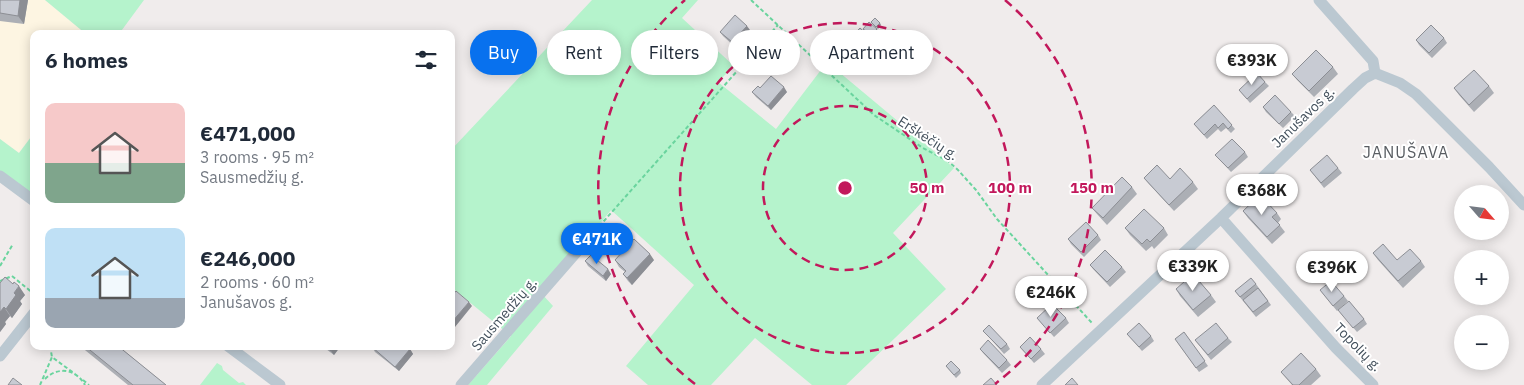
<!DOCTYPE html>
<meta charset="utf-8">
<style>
:root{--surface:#fff;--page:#f6f6f7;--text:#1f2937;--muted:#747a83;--accent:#0871ee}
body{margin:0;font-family:"IBM Plex Sans",sans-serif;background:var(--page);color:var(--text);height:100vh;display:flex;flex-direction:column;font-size:19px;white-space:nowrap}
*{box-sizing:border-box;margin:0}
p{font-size:16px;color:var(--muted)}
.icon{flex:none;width:28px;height:28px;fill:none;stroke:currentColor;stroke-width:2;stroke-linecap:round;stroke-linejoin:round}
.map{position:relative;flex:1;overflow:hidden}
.details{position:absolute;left:30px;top:30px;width:425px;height:320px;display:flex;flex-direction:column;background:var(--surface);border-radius:10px;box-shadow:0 2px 12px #0003}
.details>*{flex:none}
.guide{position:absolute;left:470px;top:30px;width:475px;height:45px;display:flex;gap:10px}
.needle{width:32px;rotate:118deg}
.controls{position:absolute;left:1454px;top:185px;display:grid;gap:10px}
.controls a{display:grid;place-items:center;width:55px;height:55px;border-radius:50%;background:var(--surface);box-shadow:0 2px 12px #0003;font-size:25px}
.price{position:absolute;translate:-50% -42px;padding:0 11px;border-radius:18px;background:#fff;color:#222;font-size:16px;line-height:32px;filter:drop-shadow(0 1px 2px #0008)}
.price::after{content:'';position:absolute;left:50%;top:30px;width:15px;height:11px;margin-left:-8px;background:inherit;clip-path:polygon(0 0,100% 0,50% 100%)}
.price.current{background:var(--accent);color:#fff}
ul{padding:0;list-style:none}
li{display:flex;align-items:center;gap:15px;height:125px;padding:0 15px}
li span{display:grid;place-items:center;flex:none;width:140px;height:100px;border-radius:10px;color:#555}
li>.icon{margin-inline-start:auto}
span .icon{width:60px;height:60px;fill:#fffc;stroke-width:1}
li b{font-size:21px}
h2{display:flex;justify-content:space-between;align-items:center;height:60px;padding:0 15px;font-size:21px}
.tag{padding:0 18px;border-radius:22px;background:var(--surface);box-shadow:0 2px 12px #0003;font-size:18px;line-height:45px}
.tag.current{background:var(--accent);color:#fff}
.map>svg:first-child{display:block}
.commercial{fill:#fdf5e2}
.green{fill:#b5f3cc}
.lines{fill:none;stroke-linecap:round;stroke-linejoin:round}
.path{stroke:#6ad49e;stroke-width:2;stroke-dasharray:4 2.5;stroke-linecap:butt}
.street{stroke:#bbc8d1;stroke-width:11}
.wall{fill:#acafb5}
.shaded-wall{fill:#8c8e94}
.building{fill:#c8cbd3;stroke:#8c8e94}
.ring{fill:none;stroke:#c2185b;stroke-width:2.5;stroke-dasharray:9 6}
.labels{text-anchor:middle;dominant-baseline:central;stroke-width:4;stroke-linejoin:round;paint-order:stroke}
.street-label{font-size:14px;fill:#43505c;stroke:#fff}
.quarter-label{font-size:16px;letter-spacing:1px;fill:#595d62;stroke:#fff}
.centre{fill:#c2185b;stroke:#fff;stroke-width:2.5}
.ring-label{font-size:15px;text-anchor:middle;font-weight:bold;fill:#c2185b;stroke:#fff;stroke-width:4;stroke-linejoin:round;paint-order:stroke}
</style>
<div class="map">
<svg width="1524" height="385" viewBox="0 0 1524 385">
<rect width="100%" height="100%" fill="#f0ecec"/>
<!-- commercial -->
<path class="commercial" d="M0 0H45L86 34H34V133L19 153 0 139Z"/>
<!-- green -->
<path class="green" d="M45 0H144L119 34H86Z
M592 0H698L682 18 734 66 718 82 776 129 827 62 954 168 893 233 946 289 846 385H812L755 338 711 385H648L626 366 694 285 611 210 542 294 553 306 487 385H468L511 336 451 287V150Z
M34 133V201L0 176V139L19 153Z
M217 363 222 366 223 370 239 383 243 382 246 385H200Z"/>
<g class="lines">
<!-- path -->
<path class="path" d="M751 0 874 115 923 148 948 161 958 170 976 190 997 219 1092 323
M595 231 778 25
M0 266 13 244
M0 281 12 276 34 294
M50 346 52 357
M45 379C58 366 76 369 85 385
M83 380 89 385
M40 385 52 357 75 374"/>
<!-- street -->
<path class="street" d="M1319 0 1373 61 1375 73
M0 176 34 201
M1221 218 1336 348 1373 385
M228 346 280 385
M0 356 34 313
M461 385 588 239
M1042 385 1221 218 1353 89 1365 78 1375 73 1400 83 1416 94 1489 167 1524 205"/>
</g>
<!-- wall -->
<path class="wall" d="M0 0H28L24 24 0 21Z
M863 29H877L879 32 873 38Z
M750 30 735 47 723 36 720 32Z
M868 35 871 40 857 55 850 48 846 43Z
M1444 38 1447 43 1432 58 1419 45 1416 40Z
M912 45 915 50 908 61 905 59 903 62 897 58 894 54V52L891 47Z
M1333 67 1338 74 1314 97 1297 80 1292 74Z
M1265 82 1269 86 1250 103 1239 90Z
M1489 86 1494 93 1474 112 1459 95 1454 88Z
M760 88 787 92 771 110 756 97 752 92Z
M1214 105 1235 129 1231 133 1226 128 1221 132 1218 129 1207 139 1194 124Z
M1263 107 1291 112 1295 116 1283 128 1266 112Z
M1245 152 1248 157 1231 172 1215 155Z
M1338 168 1342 173 1324 188 1310 170Z
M1144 178 1170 179 1193 182 1198 189 1174 211 1149 184Z
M1132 187 1137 194 1107 225 1097 214 1092 208Z
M1243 211 1277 213 1281 219 1278 223 1285 232 1272 244 1248 218Z
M1125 228H1164L1168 235 1154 249 1152 246 1146 251 1130 235Z
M1098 235 1101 240 1084 257 1071 244 1068 239Z
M1373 253 1397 260 1421 261 1425 267 1403 288 1378 260Z
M615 260H654L632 285 628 281 623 274 625 272 619 267Z
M585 261 611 274 606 281 588 266Z
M1090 265 1122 267 1126 272 1110 287 1093 269Z
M0 283 25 295 20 301 22 304 12 318 10 316 5 322 6 324 0 332Z
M1256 284 1271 305 1256 317 1235 291Z
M1176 289 1211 295 1216 302 1198 317 1180 296Z
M1320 290 1344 296 1348 301 1337 311Z
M1338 310 1364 319 1367 324 1357 332Z
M1037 318H1066L1069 323 1054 337Z
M983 331 1007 344 1010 349 1004 354 987 335Z
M1184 332 1208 366 1199 372 1175 339Z
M1127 334 1151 336 1154 341 1142 351Z
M1228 338 1232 342 1211 360 1195 340Z
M80 346H118L166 385H128Z
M322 346H339L340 347 334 355Z
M372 347 410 349 413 354 399 371 375 352Z
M1020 347 1041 349 1045 354 1034 363Z
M980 349 1007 360 1011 365 1002 373 983 353Z
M946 366 960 370 961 373 956 378Z
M1316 369 1321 376 1311 385H1292L1281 372Z"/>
<!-- shaded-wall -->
<path class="shaded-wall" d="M20 0H28L24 24 18 16Z
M880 23 881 25 878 29 876 27Z
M747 26 750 30 735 47 732 42Z
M868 35 871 40 857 55 854 50Z
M912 45 915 50 908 61 905 56Z
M902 54 905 59 903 62 900 57Z
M784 87 787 92 771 110 768 106Z
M650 254 654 260 632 285 627 278Z
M608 269 611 274 606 281 603 276Z
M19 286 25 295 20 301 22 304 12 318 6 309 14 293Z
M469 302 472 306 455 327 452 322Z
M4 307 10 316 5 322 6 324 0 332V312Z
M334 346H339L340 347 334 355 331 351Z
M430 346H435L433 350Z
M410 349 413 354 399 371 395 367Z"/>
<!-- building -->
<path class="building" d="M0 0H20L18 16 0 13Z
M735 15 747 26 732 42 720 32Z
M875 18 880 23 876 27 871 22Z
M869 22 877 29 871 35 863 29Z
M1431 25 1444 38 1429 53 1416 40Z
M860 28 868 35 854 50 846 43Z
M898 36 912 45 905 56 902 54 900 57 894 54 896 50 891 47Z
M1316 50 1333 67 1309 91 1292 74Z
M34 55V61L31 58Z
M1474 70 1489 86 1469 105 1454 88Z
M1257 73 1265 82 1247 99 1239 90Z
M771 76 784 87 768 106 752 92 758 86 760 88Z
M1275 95 1291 112 1279 124 1263 107Z
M1214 105 1232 125 1228 129 1223 123 1218 128 1215 124 1204 135 1194 124Z
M1232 139 1245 152 1228 168 1215 155Z
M1327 155 1338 168 1321 183 1310 170Z
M1157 165 1170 179 1180 168 1193 182 1169 205 1144 178Z
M1122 177 1132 187 1103 218 1092 208Z
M1260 195 1277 213 1272 217 1280 225 1267 237 1243 211Z
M1144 209 1164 228 1150 242 1147 239 1142 244 1125 228Z
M1086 222 1098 235 1081 252 1068 239Z
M634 239 650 254 627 278 623 274 626 271 615 260Z
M1383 244 1397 260 1410 249 1421 261 1398 281 1373 253Z
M1105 250 1122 267 1107 282 1090 265Z
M591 255 608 269 603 276 585 261Z
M1193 274 1211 295 1193 310 1176 289Z
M5 277 13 284 14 282 19 286 14 293 16 295 6 309 4 307 0 312V283Z
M1251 278 1256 284 1240 297 1235 291Z
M1331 281 1344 296 1333 306 1320 290Z
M1258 288 1268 301 1253 312 1243 300Z
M456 291 469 302 452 322 451 321V297Z
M1349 301 1364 319 1353 328 1338 310Z
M1052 304 1066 318 1050 333 1037 318Z
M1139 323 1151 336 1139 347 1127 334Z
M1216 323 1228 338 1208 355 1195 340Z
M989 325 1007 344 1001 349 983 331Z
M1184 332 1205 361 1196 368 1175 339Z
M1030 337 1041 349 1031 359 1020 347Z
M988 340 1007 360 999 368 980 349Z
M85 346H118L166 385H133Z
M325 346H334L331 351Z
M373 346H407L410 349 395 367 372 347Z
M1301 353 1316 369 1299 385H1293L1281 372Z
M951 361 960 370 954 375 946 366Z
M13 378 22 385H8Z
M991 378 997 385H983Z
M1072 378 1078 385H1065Z"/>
<!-- distance rings -->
<g class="ring">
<circle cx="845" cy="188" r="82"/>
<circle cx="845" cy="188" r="165"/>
<path d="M695 384A247 247 0 0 1 685 0M1005 0A247 247 0 0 1 995 384"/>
</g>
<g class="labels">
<!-- street labels -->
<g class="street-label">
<text transform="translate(1303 117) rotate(-44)">Janušavos g.</text>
<text transform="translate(928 138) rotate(33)">Erškėčių g.</text>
<text transform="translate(504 314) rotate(-49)">Sausmedžių g.</text>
<text transform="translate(1358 347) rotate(46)">Topolių g.</text>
</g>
<!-- quarter labels -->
<g class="quarter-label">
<text x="1406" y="152">JANUŠAVA</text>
</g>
</g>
<circle cx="845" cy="188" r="8" class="centre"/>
<g class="ring-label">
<text x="927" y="193">50 m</text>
<text x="1010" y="193">100 m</text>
<text x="1092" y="193">150 m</text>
</g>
</svg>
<div class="controls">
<a><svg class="needle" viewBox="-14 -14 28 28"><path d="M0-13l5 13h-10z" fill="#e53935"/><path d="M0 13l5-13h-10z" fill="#747a83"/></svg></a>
<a>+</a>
<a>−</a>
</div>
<b class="price" style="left:1252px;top:86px">€393K</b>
<b class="price" style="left:1262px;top:216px">€368K</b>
<b class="price current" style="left:597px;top:265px">€471K</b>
<b class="price" style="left:1193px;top:292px">€339K</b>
<b class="price" style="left:1332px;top:293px">€396K</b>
<b class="price" style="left:1051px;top:318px">€246K</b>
<div class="guide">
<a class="tag current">Buy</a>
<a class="tag">Rent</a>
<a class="tag">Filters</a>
<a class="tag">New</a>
<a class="tag">Apartment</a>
</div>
<section class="details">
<h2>6 homes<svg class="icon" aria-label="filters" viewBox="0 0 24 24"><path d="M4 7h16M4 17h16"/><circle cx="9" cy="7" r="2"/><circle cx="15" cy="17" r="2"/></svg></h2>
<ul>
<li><span style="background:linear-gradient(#f6c9c9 60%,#7fa58c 0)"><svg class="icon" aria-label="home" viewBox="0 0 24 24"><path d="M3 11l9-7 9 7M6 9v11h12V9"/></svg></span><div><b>€471,000</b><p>3 rooms · 95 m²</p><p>Sausmedžių g.</p></div></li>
<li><span style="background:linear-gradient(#bfe0f5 70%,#9aa5b1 0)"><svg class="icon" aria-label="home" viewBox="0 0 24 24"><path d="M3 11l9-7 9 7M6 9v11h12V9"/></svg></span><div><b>€246,000</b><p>2 rooms · 60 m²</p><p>Janušavos g.</p></div></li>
</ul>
</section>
</div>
